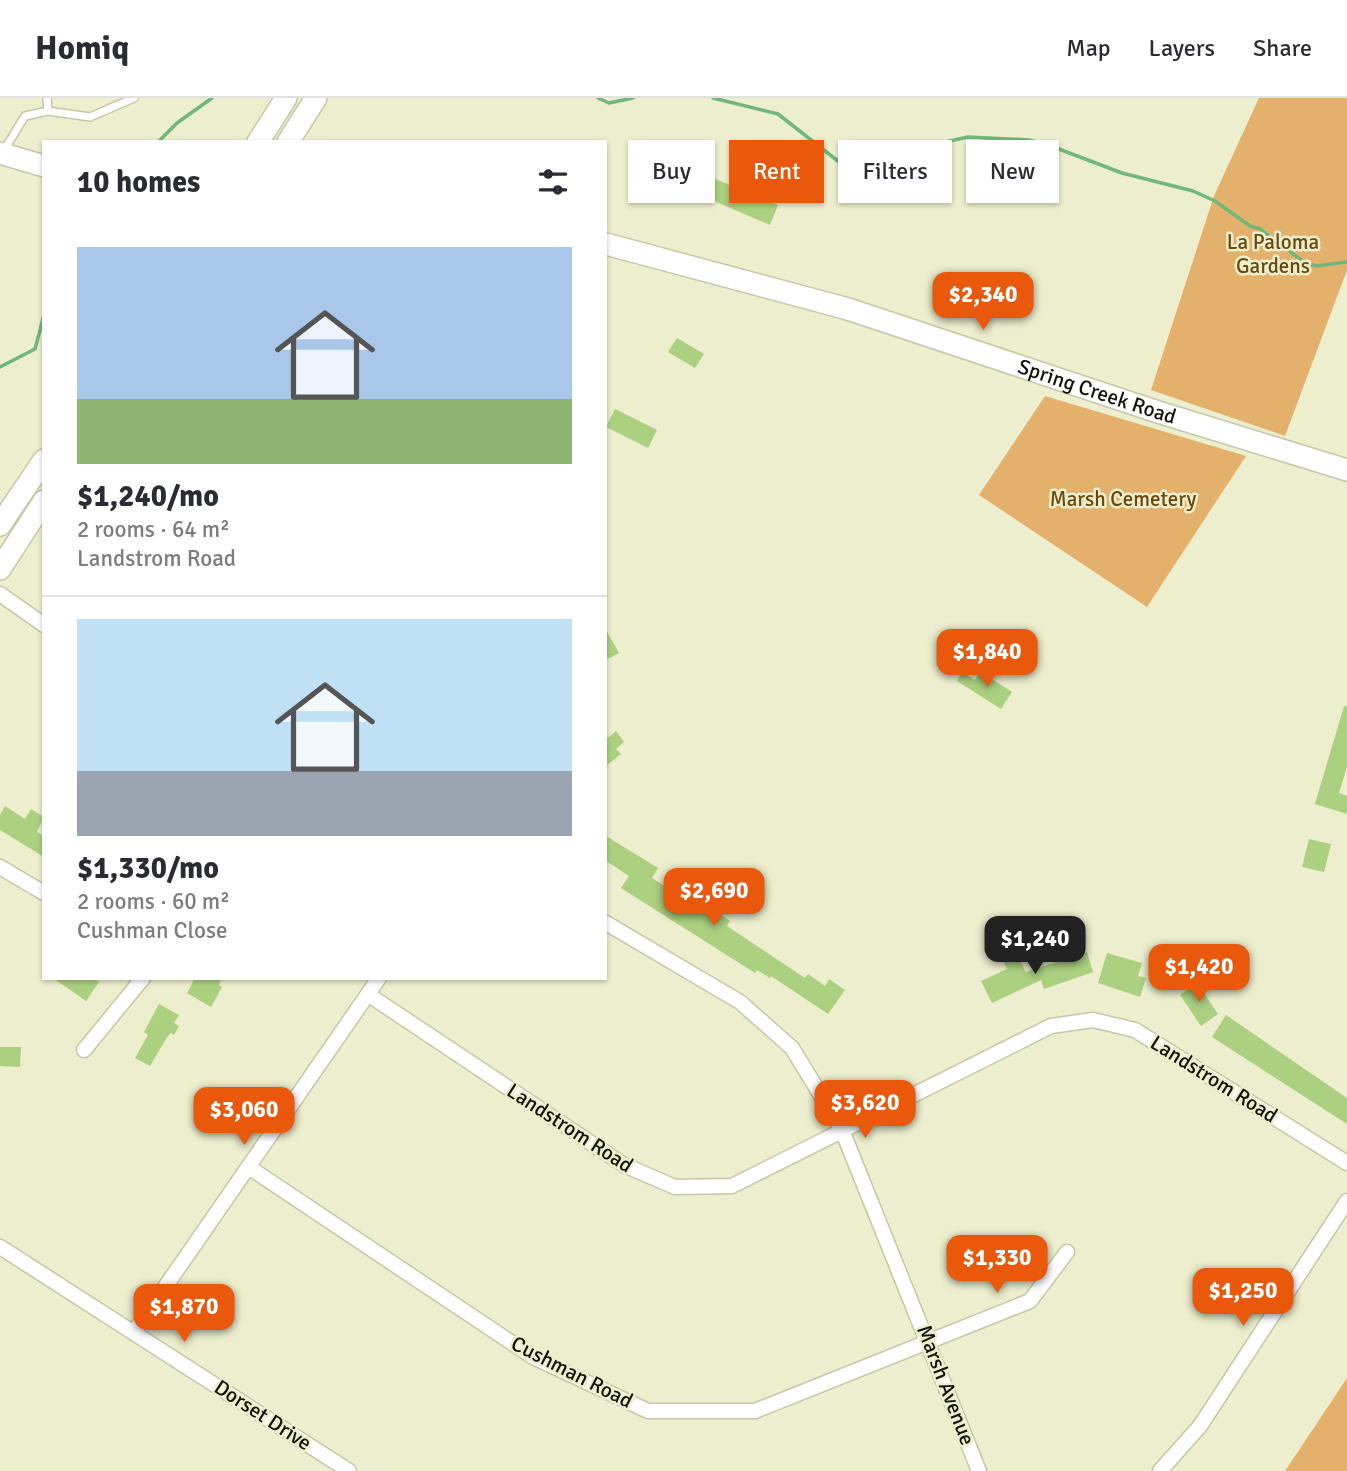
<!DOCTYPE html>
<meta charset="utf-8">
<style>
:root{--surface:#fff;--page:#f7f7f7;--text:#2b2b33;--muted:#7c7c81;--line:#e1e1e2;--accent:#ea580c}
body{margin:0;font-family:Signika,sans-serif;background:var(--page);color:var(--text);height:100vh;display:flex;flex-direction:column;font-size:26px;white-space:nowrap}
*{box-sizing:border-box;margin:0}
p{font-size:23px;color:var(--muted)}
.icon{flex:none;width:38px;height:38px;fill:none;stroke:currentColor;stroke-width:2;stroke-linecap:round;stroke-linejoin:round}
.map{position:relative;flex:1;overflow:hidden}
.sheet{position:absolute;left:42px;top:42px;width:565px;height:840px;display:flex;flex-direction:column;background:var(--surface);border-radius:0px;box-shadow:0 2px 5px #0004}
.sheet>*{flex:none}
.hud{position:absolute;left:628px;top:42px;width:612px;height:63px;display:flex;gap:14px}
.price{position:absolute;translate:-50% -60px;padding:0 16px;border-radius:14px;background:var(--accent);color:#fff;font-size:23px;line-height:46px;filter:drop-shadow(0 2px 4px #0008)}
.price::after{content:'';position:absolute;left:50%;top:42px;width:21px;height:16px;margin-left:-10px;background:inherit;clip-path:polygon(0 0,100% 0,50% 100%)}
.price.active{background:#222;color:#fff}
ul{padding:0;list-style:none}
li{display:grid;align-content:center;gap:14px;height:371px;padding:0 35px}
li+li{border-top:2px solid var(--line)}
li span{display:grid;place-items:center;height:217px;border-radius:0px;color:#555}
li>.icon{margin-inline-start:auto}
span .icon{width:126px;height:126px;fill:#fffc;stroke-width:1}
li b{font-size:30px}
h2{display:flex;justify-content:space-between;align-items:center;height:84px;padding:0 35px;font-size:30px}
.chip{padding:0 24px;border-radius:0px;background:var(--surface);box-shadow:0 2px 5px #0004;font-size:24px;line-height:63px}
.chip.active{background:var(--accent);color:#fff}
header{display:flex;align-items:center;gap:42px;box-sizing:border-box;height:98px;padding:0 35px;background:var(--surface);border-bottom:2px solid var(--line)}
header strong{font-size:33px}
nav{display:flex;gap:38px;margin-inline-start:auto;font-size:24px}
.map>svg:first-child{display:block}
.green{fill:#e4b16d}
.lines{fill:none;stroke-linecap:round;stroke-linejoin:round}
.stream{stroke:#71b77a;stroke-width:3.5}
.building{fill:#abd080}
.service-casing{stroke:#c5c7a7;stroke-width:10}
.minor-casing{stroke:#c5c7a7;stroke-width:17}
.secondary-casing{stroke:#c5c7a7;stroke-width:24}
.service{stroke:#fff;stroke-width:7}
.minor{stroke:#fff;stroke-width:14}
.secondary{stroke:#fff;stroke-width:21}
.labels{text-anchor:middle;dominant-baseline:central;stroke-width:5;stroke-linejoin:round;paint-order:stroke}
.park-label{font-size:21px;fill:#6c470b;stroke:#eceecd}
.street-label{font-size:21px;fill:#121207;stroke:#eceecd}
</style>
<header>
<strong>Homiq</strong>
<nav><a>Map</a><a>Layers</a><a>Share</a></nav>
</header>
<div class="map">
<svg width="1347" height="1373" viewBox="0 0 1347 1373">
<rect width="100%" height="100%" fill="#eceecd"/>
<!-- green -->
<path class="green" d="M1259 0H1347V172L1285 338 1151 292 1214 98Z
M1045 298 1246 358 1147 509 979 397Z
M1347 1280V1373H1285Z"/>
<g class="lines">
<!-- stream -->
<path class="stream" d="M598 0 609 5 633 0
M713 0 778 16 843 67 864 76 916 68 941 45 968 39 1029 42 1051 48 1122 75 1193 93 1215 103 1250 128 1260 131 1304 164 1316 168 1347 164
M158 44 177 25 212 0
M0 269 35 251 44 217"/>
</g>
<!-- building -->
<path class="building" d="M673 64 696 73 699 67 709 70 706 77 778 107 770 127 700 97 698 103 663 90Z
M677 240 704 256 695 270 668 254Z
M615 311 657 332 648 350 606 329Z
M606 532 619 555 606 562Z
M962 574 975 582 981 574 1012 594 1001 611 957 583Z
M1344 608H1347V669L1339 695 1347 698V716L1315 706Z
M616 633 624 644 616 651 621 656 606 668V637L608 640Z
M5 708 25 721 31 711 44 719 37 734 44 738V759L0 732V717Z
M606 738 658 770 652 780 685 801 687 796 730 823 727 828 805 880 808 876 825 888 829 881 845 892 828 916 771 878 770 880 757 872 755 875 621 790 629 778 606 763Z
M1309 741 1331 746 1324 774 1302 769Z
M1087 854 1093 874 1044 891 1041 882 992 905 981 883 1007 871 1003 863 1017 857 1026 874Z
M1107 855 1142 865 1138 878 1146 880 1140 899 1098 885Z
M53 880H93L99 884 86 903Z
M195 880H222L219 887 222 889 211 909 187 895Z
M1197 885 1218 916 1201 928 1180 897Z
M159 906 179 917 174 925 179 928 174 937 171 935 167 939 150 968 135 960 148 937 144 934Z
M1226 917 1347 1000V1026L1212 939Z
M0 949H21L20 969 0 968Z"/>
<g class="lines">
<!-- service casing -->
<g class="service-casing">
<path id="service" d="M47 0 48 13
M3 54 25 18 48 13 90 19 134 0"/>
</g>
<!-- minor casing -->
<g class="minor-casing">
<path id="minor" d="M0 496 44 527
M0 769 44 795
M606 825 740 904 792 950 842 1032 979 1373
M369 897 624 1067 675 1089 732 1088 1051 928 1093 922 1135 932 1347 1065
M84 952 143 880
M250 1070 533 1259 648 1313H755L1030 1203 1067 1154
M0 1149 349 1373
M134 1234 379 880
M1160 1373 1200 1328 1347 1103"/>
</g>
<!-- secondary casing -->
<g class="secondary-casing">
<g id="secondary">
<path d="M258 44 286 0"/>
<path d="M288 44 316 0"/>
<path d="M0 55 44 68"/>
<path id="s1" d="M606 146 848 211 1158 314 1347 372"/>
<path d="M0 427 44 362"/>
<path d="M0 471 44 403"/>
</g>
</g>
<!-- service -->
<use href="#service" class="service"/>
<!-- minor -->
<use href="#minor" class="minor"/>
<!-- secondary -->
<use href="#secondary" class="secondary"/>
</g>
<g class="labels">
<!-- park labels -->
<g class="park-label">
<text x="1273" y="144">La Paloma<tspan x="1273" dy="24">Gardens</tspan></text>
<text x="1123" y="401">Marsh Cemetery</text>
</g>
<!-- street labels -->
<g class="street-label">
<text stroke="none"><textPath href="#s1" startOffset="513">Spring Creek Road</textPath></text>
<text transform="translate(1214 981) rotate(32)">Landstrom Road</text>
<text transform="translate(570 1030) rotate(33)">Landstrom Road</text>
<text transform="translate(572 1274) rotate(27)">Cushman Road</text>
<text transform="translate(946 1287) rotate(69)">Marsh Avenue</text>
<text transform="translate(263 1317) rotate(33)">Dorset Drive</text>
</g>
</g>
</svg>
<b class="price" style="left:983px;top:234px">$2,340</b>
<b class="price" style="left:987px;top:591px">$1,840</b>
<b class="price" style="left:714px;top:830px">$2,690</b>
<b class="price active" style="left:1035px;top:878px">$1,240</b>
<b class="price" style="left:1199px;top:906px">$1,420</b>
<b class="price" style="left:865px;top:1042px">$3,620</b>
<b class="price" style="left:244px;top:1049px">$3,060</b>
<b class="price" style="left:997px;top:1197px">$1,330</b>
<b class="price" style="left:1243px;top:1230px">$1,250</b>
<b class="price" style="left:184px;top:1246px">$1,870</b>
<div class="hud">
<a class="chip">Buy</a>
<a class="chip active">Rent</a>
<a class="chip">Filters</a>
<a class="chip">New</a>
</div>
<section class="sheet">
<h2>10 homes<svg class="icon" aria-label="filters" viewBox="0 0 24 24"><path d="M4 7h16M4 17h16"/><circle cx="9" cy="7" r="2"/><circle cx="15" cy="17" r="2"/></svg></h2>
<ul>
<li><span style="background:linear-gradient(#a9c7e8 70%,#8fb573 0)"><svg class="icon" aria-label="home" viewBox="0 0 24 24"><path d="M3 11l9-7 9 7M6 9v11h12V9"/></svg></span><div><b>$1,240/mo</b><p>2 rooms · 64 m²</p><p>Landstrom Road</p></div></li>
<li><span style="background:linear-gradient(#bfe0f5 70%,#9aa5b1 0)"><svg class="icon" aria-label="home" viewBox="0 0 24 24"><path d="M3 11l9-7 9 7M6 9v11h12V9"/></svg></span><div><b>$1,330/mo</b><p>2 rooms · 60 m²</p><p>Cushman Close</p></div></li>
</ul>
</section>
</div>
